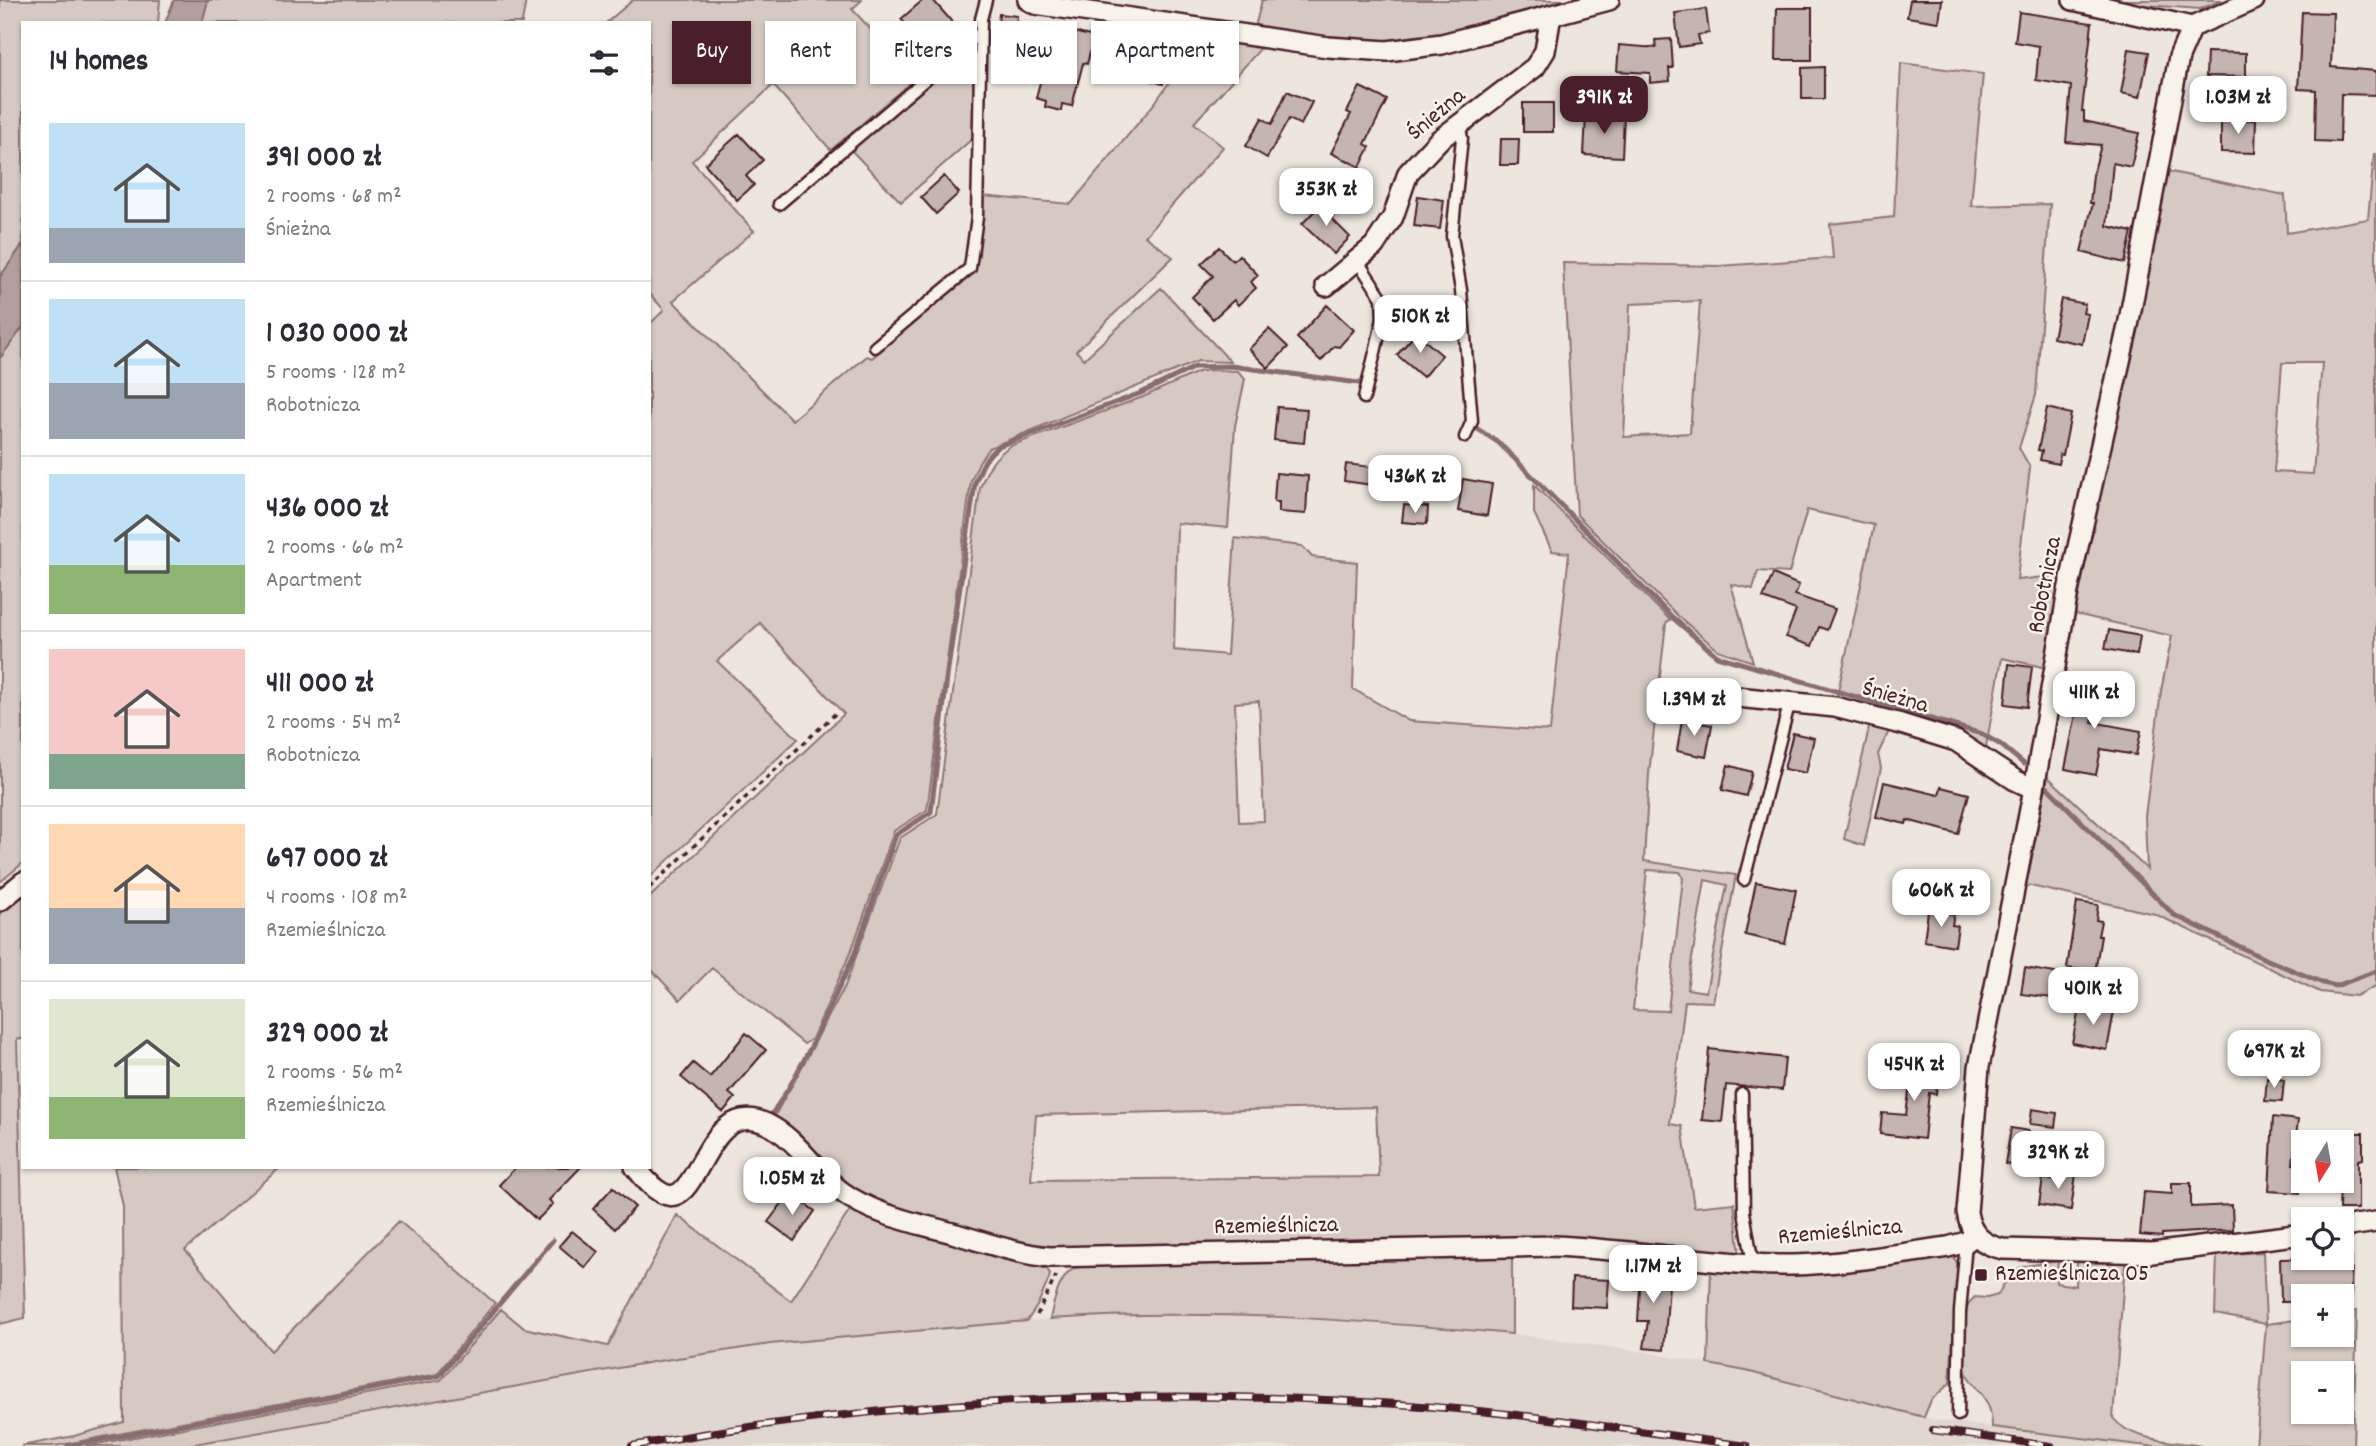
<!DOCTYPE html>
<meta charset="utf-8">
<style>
:root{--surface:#fff;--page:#f7f7f7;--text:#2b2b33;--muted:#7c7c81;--line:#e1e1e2;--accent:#4a1f2b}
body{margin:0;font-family:Dekko,sans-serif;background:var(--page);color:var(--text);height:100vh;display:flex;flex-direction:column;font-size:26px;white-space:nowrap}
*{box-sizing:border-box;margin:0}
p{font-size:23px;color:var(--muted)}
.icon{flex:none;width:38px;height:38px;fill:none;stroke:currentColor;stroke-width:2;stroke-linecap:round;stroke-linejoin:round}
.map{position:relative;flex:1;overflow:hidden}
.details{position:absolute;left:21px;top:21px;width:630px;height:1148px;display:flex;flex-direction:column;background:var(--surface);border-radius:0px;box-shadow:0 2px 5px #0004}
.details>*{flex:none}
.guide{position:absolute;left:672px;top:21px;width:665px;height:63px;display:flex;gap:14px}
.needle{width:46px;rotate:191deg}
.fabs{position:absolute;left:2291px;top:1130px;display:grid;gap:14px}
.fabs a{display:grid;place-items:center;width:63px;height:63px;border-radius:0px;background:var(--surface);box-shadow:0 2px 5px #0004;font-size:35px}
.price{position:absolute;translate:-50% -60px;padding:0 16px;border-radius:14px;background:#fff;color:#222;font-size:23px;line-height:46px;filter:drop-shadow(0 2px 4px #0008)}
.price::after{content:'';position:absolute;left:50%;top:42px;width:21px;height:16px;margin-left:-10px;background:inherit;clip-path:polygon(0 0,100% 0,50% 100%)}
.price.active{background:var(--accent);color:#fff}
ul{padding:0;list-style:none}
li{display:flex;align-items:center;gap:21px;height:175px;padding:0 28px}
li+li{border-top:2px solid var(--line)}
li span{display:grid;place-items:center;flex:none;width:196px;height:140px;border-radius:0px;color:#555}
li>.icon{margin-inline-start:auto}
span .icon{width:84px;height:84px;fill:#fffc;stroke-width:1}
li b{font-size:30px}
h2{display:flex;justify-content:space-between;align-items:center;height:84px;padding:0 28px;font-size:30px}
.pill{padding:0 24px;border-radius:0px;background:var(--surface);box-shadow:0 2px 5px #0004;font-size:24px;line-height:63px}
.pill.active{background:var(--accent);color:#fff}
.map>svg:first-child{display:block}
.built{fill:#e0d7d0}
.green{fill:#d5c9c2;stroke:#907476;stroke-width:2;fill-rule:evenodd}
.water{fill:#b39f9d;stroke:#896c6f;stroke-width:2}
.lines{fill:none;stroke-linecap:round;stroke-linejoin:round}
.stream{stroke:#896c6f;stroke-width:5}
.building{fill:#c4b5b0;stroke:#4a1f2b;stroke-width:2}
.service-casing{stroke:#4a1f2b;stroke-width:15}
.minor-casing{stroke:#4a1f2b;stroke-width:24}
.path{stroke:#4a1f2b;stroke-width:3.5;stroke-dasharray:5 5;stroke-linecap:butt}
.service{stroke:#f7f3e8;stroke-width:10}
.minor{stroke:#f7f3e8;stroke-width:19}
.rail-casing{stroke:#4a1f2b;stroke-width:8}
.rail{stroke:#f7f3e8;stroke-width:5;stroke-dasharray:16;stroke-linecap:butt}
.poi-dot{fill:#4a1f2b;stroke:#f7f3e8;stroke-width:2.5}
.labels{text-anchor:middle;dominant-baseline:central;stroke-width:5;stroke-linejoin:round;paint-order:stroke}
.street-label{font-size:24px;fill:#4a1f2b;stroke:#f7f3e8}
.poi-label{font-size:24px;fill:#4a1f2b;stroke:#f7f3e8;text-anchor:start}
</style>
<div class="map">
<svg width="2376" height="1446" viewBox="0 0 2376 1446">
<rect width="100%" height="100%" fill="#ece6dd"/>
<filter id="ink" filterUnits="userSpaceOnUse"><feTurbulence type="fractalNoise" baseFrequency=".0143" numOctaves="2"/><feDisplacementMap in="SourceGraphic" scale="14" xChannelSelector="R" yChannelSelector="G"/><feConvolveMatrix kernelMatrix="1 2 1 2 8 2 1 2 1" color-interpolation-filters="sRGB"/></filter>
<g filter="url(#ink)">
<!-- built -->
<path class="built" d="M1094 1316H1226L1394 1323 1512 1334 1646 1352 1746 1371 1935 1420 2148 1446H183L658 1361 770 1344 868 1333Z"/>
<!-- green -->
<path class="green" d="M0 0H160L158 23H23V244L0 277Z
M208 0H526L522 23H202Z
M633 0H862L852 9 916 78 831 150 773 85 692 161 754 231 673 301 792 420 867 356 872 358 973 271 979 256 982 196 1071 204 1154 104 1201 37 1261 48 1194 123 1223 147 1145 236 1173 257 1076 351 1084 359 1161 288 1231 362 1198 361 989 448 979 462 971 481 927 810 894 831 852 949 812 1039 804 1044 712 968 680 1000 649 967V898L844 714 760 623 717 661 798 739 649 878V325L664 310 649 293V23H606Z
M1262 0H1564L1563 4C1507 19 1452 37 1394 41 1347 45 1300 37 1254 31Z
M2115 0H2222L2200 9 2132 4Z
M974 47V137L901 202 850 149 965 49Z
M1901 63 1983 74 1971 206 2050 204 2036 395 2019 448 2030 467 2017 580 2061 575 2047 668 2002 658 1985 752 1842 703 1837 696 1874 525 1807 510 1789 573 1758 571 1753 589 1731 584 1753 662 1718 650 1678 616 1577 515 1563 263 1719 266 1833 258 1830 224 1894 217ZM1700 301 1690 433 1624 437 1630 304Z
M2374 154H2376V986L2356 996 2320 992 2155 914 2026 885 2048 777 2147 869 2145 816 2161 691 2172 636 2075 614 2166 171 2285 195 2287 233 2368 219ZM2282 363H2322L2313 474 2274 472Z
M23 327V863L0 882V358Z
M1209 370 1238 371 1245 379 1235 426 1228 528 1177 523 1174 650 1227 655 1235 538 1302 546 1312 557 1357 562 1353 689 1409 721 1550 731 1569 553 1552 551 1534 513V485L1670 620 1666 623 1649 774 1644 861 1736 875 1713 1002 1685 1001 1670 1124 1682 1126 1694 1207 1734 1203 1740 1256 1607 1240 1532 1239 1029 1249 871 1202 842 1185 773 1119 845 986 900 838 937 814 980 488C987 469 993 458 1010 446L1143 397 1198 372ZM1259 701 1264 821 1239 822 1235 703ZM1647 870 1680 872 1683 878 1668 1011 1633 1010ZM1705 880 1727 885 1706 992 1687 989ZM1376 1107 1379 1177 1031 1180 1036 1115Z
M1871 719 1892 725 1878 754 1881 768 1864 846 1844 839Z
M23 884V1039H17L25 1318 0 1324V903Z
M114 1167H281L185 1250 271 1351 399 1221 495 1303 437 1374 55 1446H21L74 1436 124 1422 123 1206Z
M852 1207 913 1229 1047 1269 1050 1274 1049 1279 1037 1306 1027 1321 770 1344 658 1361 183 1446H86L441 1380 501 1309 524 1328 608 1346 677 1215 791 1301Z
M2263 1252 2266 1324 2303 1319V1335H2342V1313L2357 1311 2353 1446H2256L2266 1324 2215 1314 2217 1255ZM2303 1374H2342V1412H2303Z
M1512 1253V1334C1359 1320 1203 1308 1050 1319 1054 1301 1059 1273 1079 1266 1086 1264 1095 1265 1102 1264Z
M1952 1255 1958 1264 1950 1383 1931 1400 1924 1417 1746 1371 1708 1364 1711 1266Z
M2058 1261 2056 1283 2076 1286 2077 1262 2125 1263 2113 1418C2132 1442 2174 1441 2202 1446H2148L1992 1427C1992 1393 1972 1392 1964 1367 1962 1360 1964 1312 1968 1305 1969 1302 1973 1299 1975 1297L1987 1298 1998 1295C2015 1260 2022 1268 2058 1261Z"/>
<!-- water -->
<path class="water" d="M174 0H208L202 23H165Z
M23 244V327L0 358V277Z"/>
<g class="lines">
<!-- stream -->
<path class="stream" d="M1470 424 1499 443 1672 617 1717 656 1982 734 2001 745 2024 764
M2044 784 2174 915 2263 958 2323 983 2336 986 2376 971
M766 1116 770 1117 790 1086 813 1043 855 953 896 835 931 812 948 669 975 483C981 468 985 456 999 446L1141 393 1195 367 1231 366 1359 383
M720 1120 735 1112H743
M68 1446 439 1376 553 1240"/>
</g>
<!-- building -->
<path class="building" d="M923 0H933L952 22 925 46 901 19Z
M1910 0H1942L1939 22 1907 17Z
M1777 8H1812V60H1776Z
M1706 9 1709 33 1698 35 1700 44 1679 47 1675 13Z
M2019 12 2092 23 2082 111H2084V121L2139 133 2131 167 2113 163 2107 226 2132 232 2125 263 2081 252 2093 203H2090L2093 175 2101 145 2066 142 2071 86 2036 80 2039 46 2015 42Z
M2302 12 2333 13 2331 67 2376 71V95L2341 94 2340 142 2315 141 2316 90 2298 89Z
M999 14 1017 16 1015 34 997 32Z
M1065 30 1094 37 1087 64 1083 63 1072 106 1062 104 1061 111 1045 107 1046 101 1036 98 1041 78 1053 81Z
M1671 39 1673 68H1669L1670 81 1650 83V73L1617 71 1619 45 1656 48 1655 40Z
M1143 49 1171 57 1163 84 1135 76Z
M2129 49 2149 52 2140 97 2121 93Z
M2207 52 2246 53V77L2206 76Z
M1824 67V99H1802V68Z
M2255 78 2277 79 2276 101H2255Z
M1360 87 1387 100 1365 144 1370 147 1360 167 1331 153 1351 114 1347 112Z
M1287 91 1312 102 1301 125 1289 119 1267 158 1246 146 1262 118 1272 124Z
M1523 103H1553V132H1523Z
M1586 115 1624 116 1622 157 1584 155Z
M2221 119 2256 120 2255 153 2221 152Z
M739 134 763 160 746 176 754 185 737 200 705 164Z
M1501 139H1519L1518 165H1500Z
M944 176 959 193 936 214 921 197Z
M1418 196 1444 200 1440 229 1414 226Z
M1323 202 1335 214 1331 218 1350 237 1334 254 1302 224Z
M1219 247 1233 261 1239 255 1258 275 1251 282 1256 288 1238 305 1234 300 1213 319 1192 297 1213 276 1201 264Z
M2061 299 2085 304 2083 313 2088 314 2082 344 2053 338Z
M1327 305 1354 330 1339 347 1334 346 1321 361 1297 338Z
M1269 329 1288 347 1268 368 1249 349Z
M1416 333 1442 355 1423 377 1397 355Z
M1277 407 1307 409 1304 443 1274 440Z
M2047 408 2071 414 2063 455 2060 454 2058 464 2040 460 2042 451 2038 450Z
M1389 460 1409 462 1407 490 1344 481 1346 464 1388 469Z
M1276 473 1308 476 1306 514 1279 512V502H1274Z
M1463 479 1492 484 1487 516 1458 511Z
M1404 505 1428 507 1427 524 1402 522Z
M1773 574 1799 585 1795 595 1835 609 1827 630 1819 627 1812 646 1786 637 1796 610 1763 598Z
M2109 630 2140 636 2137 655 2105 649Z
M2009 664 2032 667 2027 707 2005 704Z
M2078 674 2101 678 2092 722 2141 731 2136 755 2101 749 2096 775 2065 769 2076 714 2071 712Z
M1682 720 1712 725 1706 757 1677 751Z
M1793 733 1814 738 1806 773 1784 769Z
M1728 765 1752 772 1746 796 1722 790Z
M1884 782 1939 795 1941 787 1969 794 1958 834 1907 820 1906 824 1876 817Z
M1756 882 1796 890 1785 944 1745 935Z
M2077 902 2098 905 2096 920 2101 921 2098 936H2101L2095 972 2067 968Z
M1928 911 1954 914 1952 925 1958 926 1955 946 1924 941Z
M2025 968 2055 973 2052 998 2021 994Z
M2080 1004 2114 1011 2107 1050 2072 1043Z
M746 1033 766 1050 729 1093 735 1098 723 1112 681 1077 693 1063 710 1077Z
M1709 1049 1785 1058 1782 1090 1726 1085 1722 1122 1702 1120Z
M1913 1060 1939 1063 1936 1094 1929 1093 1924 1139 1880 1134 1882 1113 1906 1115Z
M2267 1078 2284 1080 2282 1102 2265 1101Z
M2032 1109 2057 1113 2055 1127 2030 1124Z
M2273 1117 2298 1120 2293 1164 2302 1165 2300 1193 2269 1191Z
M2011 1128 2029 1131 2023 1167 2005 1164Z
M2342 1133H2363V1159L2358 1160V1209H2339Z
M516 1167H581L549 1200 553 1204 537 1220 499 1185Z
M2054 1171 2076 1174 2071 1210 2039 1205 2043 1178 2053 1180Z
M2172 1183H2191V1207L2232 1205 2233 1230 2162 1234V1237L2140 1235 2144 1192 2172 1194Z
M613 1187 635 1207 615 1229 593 1209Z
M790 1193 815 1211 794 1241 768 1222Z
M572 1231 598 1252 585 1268 559 1246Z
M2352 1258 2351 1298 2303 1297V1302H2281L2280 1259Z
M1634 1270 1670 1273 1664 1350 1644 1348 1648 1321H1638L1640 1289H1633Z
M1572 1278 1609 1280 1607 1308 1571 1306Z"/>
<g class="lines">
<!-- service casing -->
<g class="service-casing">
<path id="service" d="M1459 125 1462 138 1452 236 1461 290 1472 421 1465 437
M779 204 980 33
M1357 260 1382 298 1383 319 1364 398
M875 347 970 268 977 217 981 19 986 0
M1744 880 1790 701
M1742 1094 1744 1212 1753 1264
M1958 1415 1960 1312 1966 1242"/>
</g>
<!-- minor casing -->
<g class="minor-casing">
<path id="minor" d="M1028 0 1035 4 1328 47 1387 51 1442 44 1609 0
M2073 0 2192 27 2254 0
M2192 27 2179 57 2128 326 2068 591 2034 789 1979 1067 1967 1212C1970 1233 1982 1245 2003 1249L2152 1253 2303 1234
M1326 286 1374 246 1393 217 1408 173 1439 140 1535 67 1545 51 1551 15
M1727 696 1835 707 1901 724 1956 741 2015 780 2034 789
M0 901 23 882
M635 1167C643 1176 651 1188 662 1193 701 1214 703 1095 767 1124 798 1139 815 1172 842 1192 875 1216 918 1223 956 1234 987 1243 1018 1254 1050 1257L1556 1246C1621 1249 1686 1260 1752 1264 1818 1269 1883 1256 1948 1247L1966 1242 1975 1235
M2342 1227 2376 1222"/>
</g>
<!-- path -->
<path class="path" d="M649 888 837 712
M1037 1315 1056 1276"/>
<!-- service -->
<use href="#service" class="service"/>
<!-- minor -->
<use href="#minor" class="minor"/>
<!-- rail casing -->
<g class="rail-casing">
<path id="rail" d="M1933 1430 2051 1446
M632 1446C896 1398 1167 1385 1434 1407 1539 1415 1643 1432 1747 1446"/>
</g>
<!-- rail -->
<use href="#rail" class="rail"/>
</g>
</g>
<!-- markers -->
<rect class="poi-dot" x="1974" y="1268" width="14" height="14" rx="3.5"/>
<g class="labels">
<!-- street labels -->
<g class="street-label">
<text transform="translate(1437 115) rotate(-40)">Śnieżna</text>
<text transform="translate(2046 585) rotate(-79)">Robotnicza</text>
<text transform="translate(1895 698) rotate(16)">Śnieżna</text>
<text transform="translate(1276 1227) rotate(-1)">Rzemieślnicza</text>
<text transform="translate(1840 1233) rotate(-5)">Rzemieślnicza</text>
</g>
<!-- poi labels -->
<g class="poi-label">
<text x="1995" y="1275">Rzemieślnicza 05</text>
</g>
</g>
</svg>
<div class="fabs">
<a><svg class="needle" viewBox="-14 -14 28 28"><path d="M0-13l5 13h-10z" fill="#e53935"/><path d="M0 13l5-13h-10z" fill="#7c7c81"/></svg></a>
<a><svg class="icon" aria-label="locate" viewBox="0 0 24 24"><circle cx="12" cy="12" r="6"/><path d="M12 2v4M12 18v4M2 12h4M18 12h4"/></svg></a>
<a>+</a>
<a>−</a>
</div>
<b class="price active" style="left:1604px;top:136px">391K zł</b>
<b class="price" style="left:2238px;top:136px">1.03M zł</b>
<b class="price" style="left:1326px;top:228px">353K zł</b>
<b class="price" style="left:1420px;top:355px">510K zł</b>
<b class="price" style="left:1415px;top:515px">436K zł</b>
<b class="price" style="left:2094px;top:731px">411K zł</b>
<b class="price" style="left:1694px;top:738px">1.39M zł</b>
<b class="price" style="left:1941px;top:929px">606K zł</b>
<b class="price" style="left:2093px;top:1027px">401K zł</b>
<b class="price" style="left:2274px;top:1090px">697K zł</b>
<b class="price" style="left:1914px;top:1103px">454K zł</b>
<b class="price" style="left:2058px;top:1191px">329K zł</b>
<b class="price" style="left:792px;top:1217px">1.05M zł</b>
<b class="price" style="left:1653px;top:1305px">1.17M zł</b>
<div class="guide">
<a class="pill active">Buy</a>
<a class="pill">Rent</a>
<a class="pill">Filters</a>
<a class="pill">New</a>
<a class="pill">Apartment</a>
</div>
<section class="details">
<h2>14 homes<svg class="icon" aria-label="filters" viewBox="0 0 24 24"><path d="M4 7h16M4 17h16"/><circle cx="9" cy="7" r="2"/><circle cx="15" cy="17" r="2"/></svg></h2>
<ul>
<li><span style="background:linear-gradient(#bfe0f5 75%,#9aa5b1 0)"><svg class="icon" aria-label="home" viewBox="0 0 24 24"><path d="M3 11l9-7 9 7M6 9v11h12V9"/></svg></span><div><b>391 000 zł</b><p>2 rooms · 68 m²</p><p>Śnieżna</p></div></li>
<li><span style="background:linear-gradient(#bfe0f5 60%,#9aa5b1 0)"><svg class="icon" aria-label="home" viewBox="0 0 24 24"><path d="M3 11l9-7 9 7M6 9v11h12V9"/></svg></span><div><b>1 030 000 zł</b><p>5 rooms · 128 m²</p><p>Robotnicza</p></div></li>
<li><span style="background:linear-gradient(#bfe0f5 65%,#8fb573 0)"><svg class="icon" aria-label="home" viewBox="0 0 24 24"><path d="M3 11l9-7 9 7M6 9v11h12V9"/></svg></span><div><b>436 000 zł</b><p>2 rooms · 66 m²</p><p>Apartment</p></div></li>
<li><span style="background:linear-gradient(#f6c9c9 75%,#7fa58c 0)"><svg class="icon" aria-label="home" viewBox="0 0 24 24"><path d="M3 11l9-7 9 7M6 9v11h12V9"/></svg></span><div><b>411 000 zł</b><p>2 rooms · 54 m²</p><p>Robotnicza</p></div></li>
<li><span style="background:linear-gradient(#ffd9b3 60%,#9aa5b1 0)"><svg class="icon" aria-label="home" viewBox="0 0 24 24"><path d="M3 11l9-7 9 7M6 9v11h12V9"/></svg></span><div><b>697 000 zł</b><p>4 rooms · 108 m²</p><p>Rzemieślnicza</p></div></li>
<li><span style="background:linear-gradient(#dfe7d0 70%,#8fb573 0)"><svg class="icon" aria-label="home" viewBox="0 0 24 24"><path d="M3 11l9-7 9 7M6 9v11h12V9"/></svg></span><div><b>329 000 zł</b><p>2 rooms · 56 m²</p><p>Rzemieślnicza</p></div></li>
</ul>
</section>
</div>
